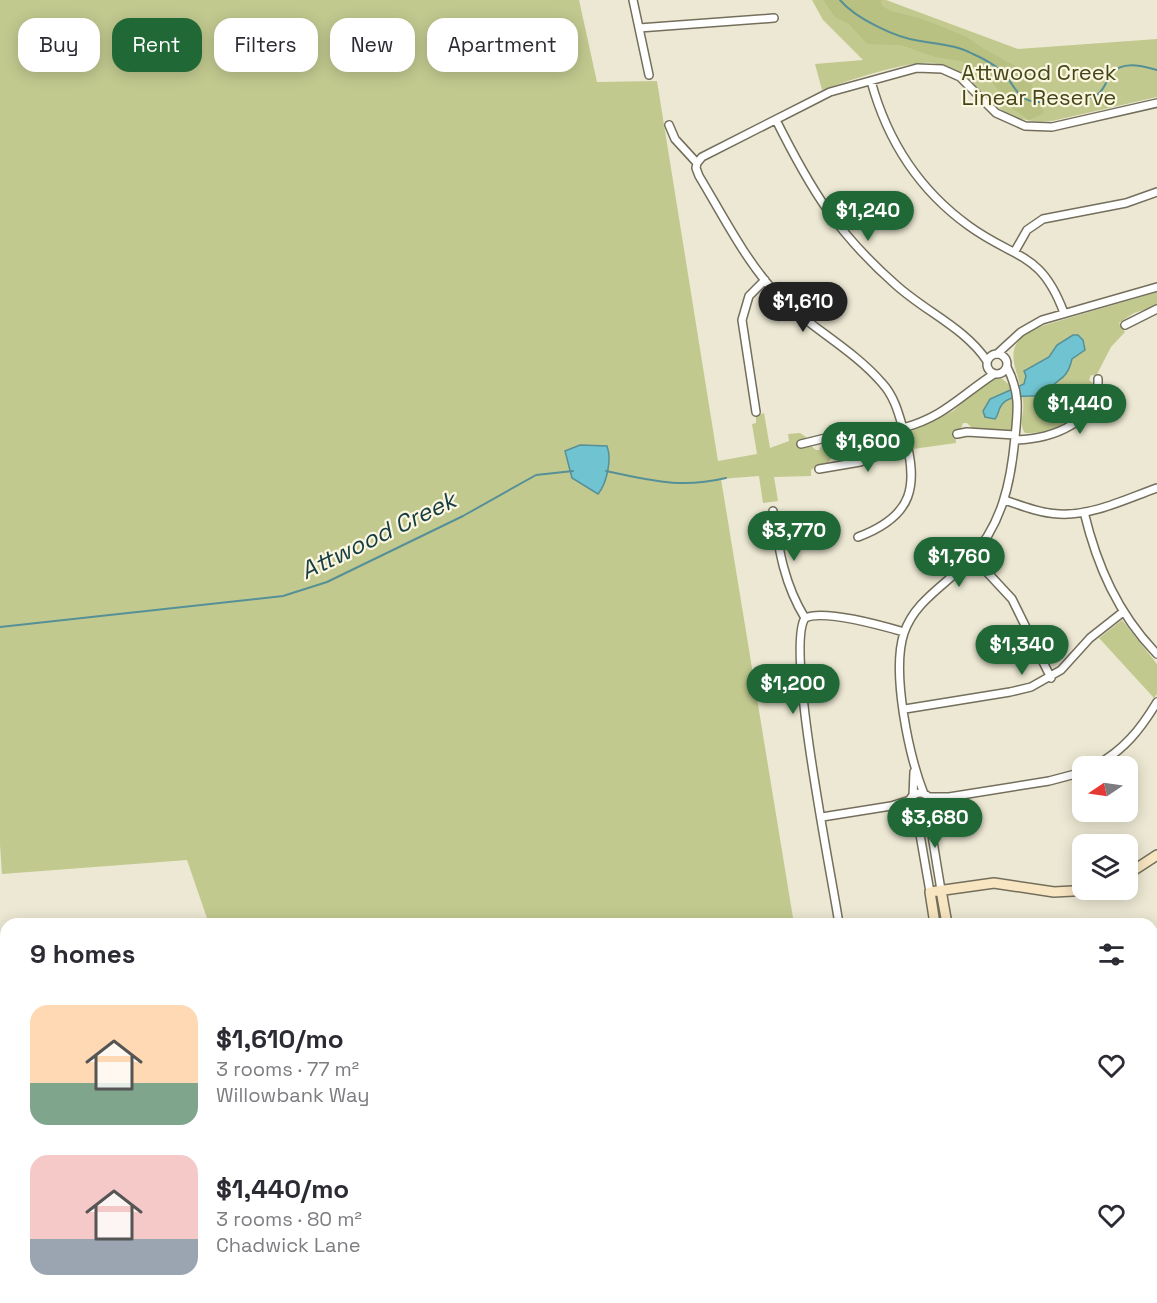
<!DOCTYPE html>
<meta charset="utf-8">
<style>
:root{--surface:#fff;--page:#f2f2f3;--text:#2b2b33;--muted:#7c7c81;--accent:#206835}
body{margin:0;font-family:"Space Grotesk",sans-serif;background:var(--page);color:var(--text);height:100vh;display:flex;flex-direction:column;font-size:22px;white-space:nowrap}
*{box-sizing:border-box;margin:0}
p{font-size:20px;color:var(--muted)}
.icon{flex:none;width:33px;height:33px;fill:none;stroke:currentColor;stroke-width:2;stroke-linecap:round;stroke-linejoin:round}
.map{position:relative;flex:1;overflow:hidden}
.side{position:absolute;left:0px;top:918px;width:1158px;height:386px;display:flex;flex-direction:column;background:var(--surface);border-radius:18px 18px 0 0;box-shadow:0 3px 15px #0003}
.side>*{flex:none}
.hud{position:absolute;left:18px;top:18px;width:600px;height:54px;display:flex;gap:12px}
.needle{width:39px;rotate:257deg}
.fabs{position:absolute;left:1072px;top:756px;display:grid;gap:12px}
.fabs a{display:grid;place-items:center;width:66px;height:66px;border-radius:12px;background:var(--surface);box-shadow:0 3px 15px #0003;font-size:30px}
.price{position:absolute;translate:-50% -51px;padding:0 14px;border-radius:21px;background:var(--accent);color:#fff;font-size:20px;line-height:39px;filter:drop-shadow(0 2px 3px #0008)}
.price::after{content:'';position:absolute;left:50%;top:36px;width:18px;height:14px;margin-left:-9px;background:inherit;clip-path:polygon(0 0,100% 0,50% 100%)}
.price.selected{background:#222;color:#fff}
ul{padding:0;list-style:none}
li{display:flex;align-items:center;gap:18px;height:150px;padding:0 30px}
li span{display:grid;place-items:center;flex:none;width:168px;height:120px;border-radius:18px;color:#555}
li>.icon{margin-inline-start:auto}
span .icon{width:72px;height:72px;fill:#fffc;stroke-width:1}
li b{font-size:26px}
h2{display:flex;justify-content:space-between;align-items:center;height:72px;padding:0 30px;font-size:26px}
.chip{padding:0 21px;border-radius:18px;background:var(--surface);box-shadow:0 3px 15px #0003;font-size:21px;line-height:54px}
.chip.selected{background:var(--accent);color:#fff}
.map>svg:first-child{display:block}
.green{fill:#c2c98f}
.forest{fill:#b8c082}
.water{fill:#70c3d0;stroke:#569097;stroke-width:1.5}
.lines{fill:none;stroke-linecap:round;stroke-linejoin:round}
.stream{stroke:#569097;stroke-width:2}
.street-casing{stroke:#736f5c;stroke-width:10}
.secondary-casing{stroke:#736f5c;stroke-width:12}
.primary-casing{stroke:#fff;stroke-width:14}
.street{stroke:#fff;stroke-width:7}
.secondary{stroke:#f8e5c1;stroke-width:9}
.primary{stroke:#f1cb83;stroke-width:10}
.labels{text-anchor:middle;dominant-baseline:central;stroke-width:4.5;stroke-linejoin:round;paint-order:stroke}
.park-label{font-size:22px;fill:#434718;stroke:#faf6e0}
.water-label{font-size:24px;font-style:italic;fill:#143c42;stroke:#faf6e0}
</style>
<div class="map">
<svg width="1157" height="1303" viewBox="0 0 1157 1303">
<rect width="100%" height="100%" fill="#ece8d3"/>
<!-- green -->
<path class="green" d="M0 0H579L597 82 657 81 718 461 757 454 752 424 756 423V416L764 413 770 448 789 441 788 434 800 433 806 437 802 443 803 447 810 445 816 450H819L824 441 900 430 904 443 851 462H840L835 457H832L828 464 818 465 811 470V476L774 477 778 501 763 503 759 476 721 479 794 924H209L187 860 2 874 0 845Z
M812 0H886L1018 49 1157 39V97L1052 121C982 127 988 70 933 63 908 60 847 81 822 90L815 64 863 60 823 20Z
M1157 292V306L1134 313 1119 323 1125 332 1111 347 1096 376 1091 375 1089 380 1095 385C1097 415 1050 435 1025 433 1018 424 1025 413 1023 401 1019 365 994 344 1045 325Z
M1000 377 1013 388 1015 411 1012 431H975L967 423H963L961 429 955 432 956 443 913 449 910 434 912 431 953 411 982 385Z
M1122 620 1157 664V694L1154 698 1099 638Z
M1152 1025H1157V1110L1152 1099Z
M502 1298H1102V1303H502Z"/>
<!-- forest -->
<path class="forest" d="M823 0H881L882 6 891 11 922 19 965 36 984 49 1026 72 1044 113 1029 120 1010 107 985 72 961 61 935 57 901 45 867 44 849 24 835 17Z"/>
<!-- water -->
<path class="water" d="M1073 335H1078L1083 340 1085 350 1072 359C1066 384 1056 376 1046 395 1034 398 1009 392 1001 406 998 410 999 414 995 419L985 417 983 411 990 399 1024 384 1026 376 1024 371 1049 357 1057 345Z
M580 445 607 446C612 459 607 483 598 494L572 478 565 451Z"/>
<g class="lines">
<!-- stream -->
<path class="stream" d="M840 0C855 18 896 38 920 41 938 44 957 45 973 54 982 58 993 64 1000 70 1018 86 1015 104 1045 102 1051 101 1057 98 1063 98 1075 97 1086 102 1098 94 1104 90 1106 81 1111 75 1121 60 1142 66 1157 70
M606 471C651 480 679 489 726 478
M0 627 283 596 327 582 463 516 536 475 573 471"/>
<!-- street casing -->
<g class="street-casing">
<path id="street" d="M633 0 649 75
M639 28 774 18
M871 81C887 140 919 190 969 226 1016 260 1041 251 1064 313
M776 120C811 190 837 233 896 285 926 312 965 328 987 361
M669 125 675 139 697 163 696 168 699 176C722 214 744 258 774 291 806 326 851 347 882 383 895 397 899 415 904 432 919 486 914 516 858 537
M697 163 702 157 830 92 917 68 942 69 960 77 996 113 1025 126 1052 127 1157 103
M1015 251 1027 230 1043 219 1126 203 1157 192
M1125 325 1157 309
M987 364a10 10 0 1 1 20 0a10 10 0 1 1-20 0Z
M997 354 1021 332 1042 320 1157 287
M756 412 742 320 749 296 765 280
M903 428C944 417 960 396 994 374
M957 434 967 432 1015 435
M1015 440C1052 439 1100 422 1098 379
M801 444 842 434 902 427
M819 469 860 462 908 445
M1005 500C1022 506 1040 513 1059 514 1092 516 1126 499 1157 488
M773 511C779 550 784 584 805 618
M1084 512C1097 566 1118 614 1157 654
M973 557 1012 599 1051 678
M805 618C785 648 832 876 839 924
M805 618C824 609 883 626 904 632
M905 709 1010 692 1031 687 1061 670 1090 638 1123 612
M1095 766C1124 750 1140 730 1157 702
M909 804a11 11 0 1 1 22 0a11 11 0 1 1-22 0Z
M924 794C909 756 891 672 904 633 915 600 948 584 970 559 1002 525 1011 482 1015 437 1018 409 1020 393 1007 367
M913 796 914 772
M928 797H949L1049 781 1083 772
M928 811 941 890
M914 813 918 823 930 892
M822 817 891 806 910 800
M1152 1103 1157 1114
M1152 1137 1157 1151
M1154 1303 1157 1295"/>
</g>
<!-- secondary casing -->
<g class="secondary-casing">
<path id="secondary" d="M1128 874 1157 855
M941 890 947 924
M935 924 930 892 994 883 1054 892 1091 890"/>
</g>
<!-- primary casing -->
<g class="primary-casing">
<path id="primary" d="M1152 935H1157
M1152 950H1157
M0 1290 6 1288
M29 1303 43 1298"/>
</g>
<!-- street -->
<use href="#street" class="street"/>
<!-- secondary -->
<use href="#secondary" class="secondary"/>
<!-- primary -->
<use href="#primary" class="primary"/>
</g>
<g class="labels">
<!-- park labels -->
<g class="park-label">
<text x="1039" y="72">Attwood Creek<tspan x="1039" dy="25">Linear Reserve</tspan></text>
</g>
<!-- water labels -->
<g class="water-label">
<text transform="translate(378 535) rotate(-26)">Attwood Creek</text>
</g>
</g>
</svg>
<div class="fabs">
<a><svg class="needle" viewBox="-14 -14 28 28"><path d="M0-13l5 13h-10z" fill="#e53935"/><path d="M0 13l5-13h-10z" fill="#7c7c81"/></svg></a>
<a><svg class="icon" aria-label="layers" viewBox="0 0 24 24"><path d="M12 4l9 5-9 5-9-5zM3 14l9 5 9-5"/></svg></a>
</div>
<b class="price" style="left:868px;top:242px">$1,240</b>
<b class="price selected" style="left:803px;top:333px">$1,610</b>
<b class="price" style="left:1080px;top:435px">$1,440</b>
<b class="price" style="left:868px;top:473px">$1,600</b>
<b class="price" style="left:794px;top:562px">$3,770</b>
<b class="price" style="left:959px;top:588px">$1,760</b>
<b class="price" style="left:1022px;top:676px">$1,340</b>
<b class="price" style="left:793px;top:715px">$1,200</b>
<b class="price" style="left:935px;top:849px">$3,680</b>
<div class="hud">
<a class="chip">Buy</a>
<a class="chip selected">Rent</a>
<a class="chip">Filters</a>
<a class="chip">New</a>
<a class="chip">Apartment</a>
</div>
<section class="side">
<h2>9 homes<svg class="icon" aria-label="filters" viewBox="0 0 24 24"><path d="M4 7h16M4 17h16"/><circle cx="9" cy="7" r="2"/><circle cx="15" cy="17" r="2"/></svg></h2>
<ul>
<li><span style="background:linear-gradient(#ffd9b3 65%,#7fa58c 0)"><svg class="icon" aria-label="home" viewBox="0 0 24 24"><path d="M3 11l9-7 9 7M6 9v11h12V9"/></svg></span><div><b>$1,610/mo</b><p>3 rooms · 77 m²</p><p>Willowbank Way</p></div><svg class="icon" aria-label="heart" viewBox="0 0 24 24"><path d="M12 20l-8-8c-3-5 5-10 8-4 3-6 11-1 8 4z"/></svg></li>
<li><span style="background:linear-gradient(#f6c9c9 70%,#9aa5b1 0)"><svg class="icon" aria-label="home" viewBox="0 0 24 24"><path d="M3 11l9-7 9 7M6 9v11h12V9"/></svg></span><div><b>$1,440/mo</b><p>3 rooms · 80 m²</p><p>Chadwick Lane</p></div><svg class="icon" aria-label="heart" viewBox="0 0 24 24"><path d="M12 20l-8-8c-3-5 5-10 8-4 3-6 11-1 8 4z"/></svg></li>
</ul>
</section>
</div>
